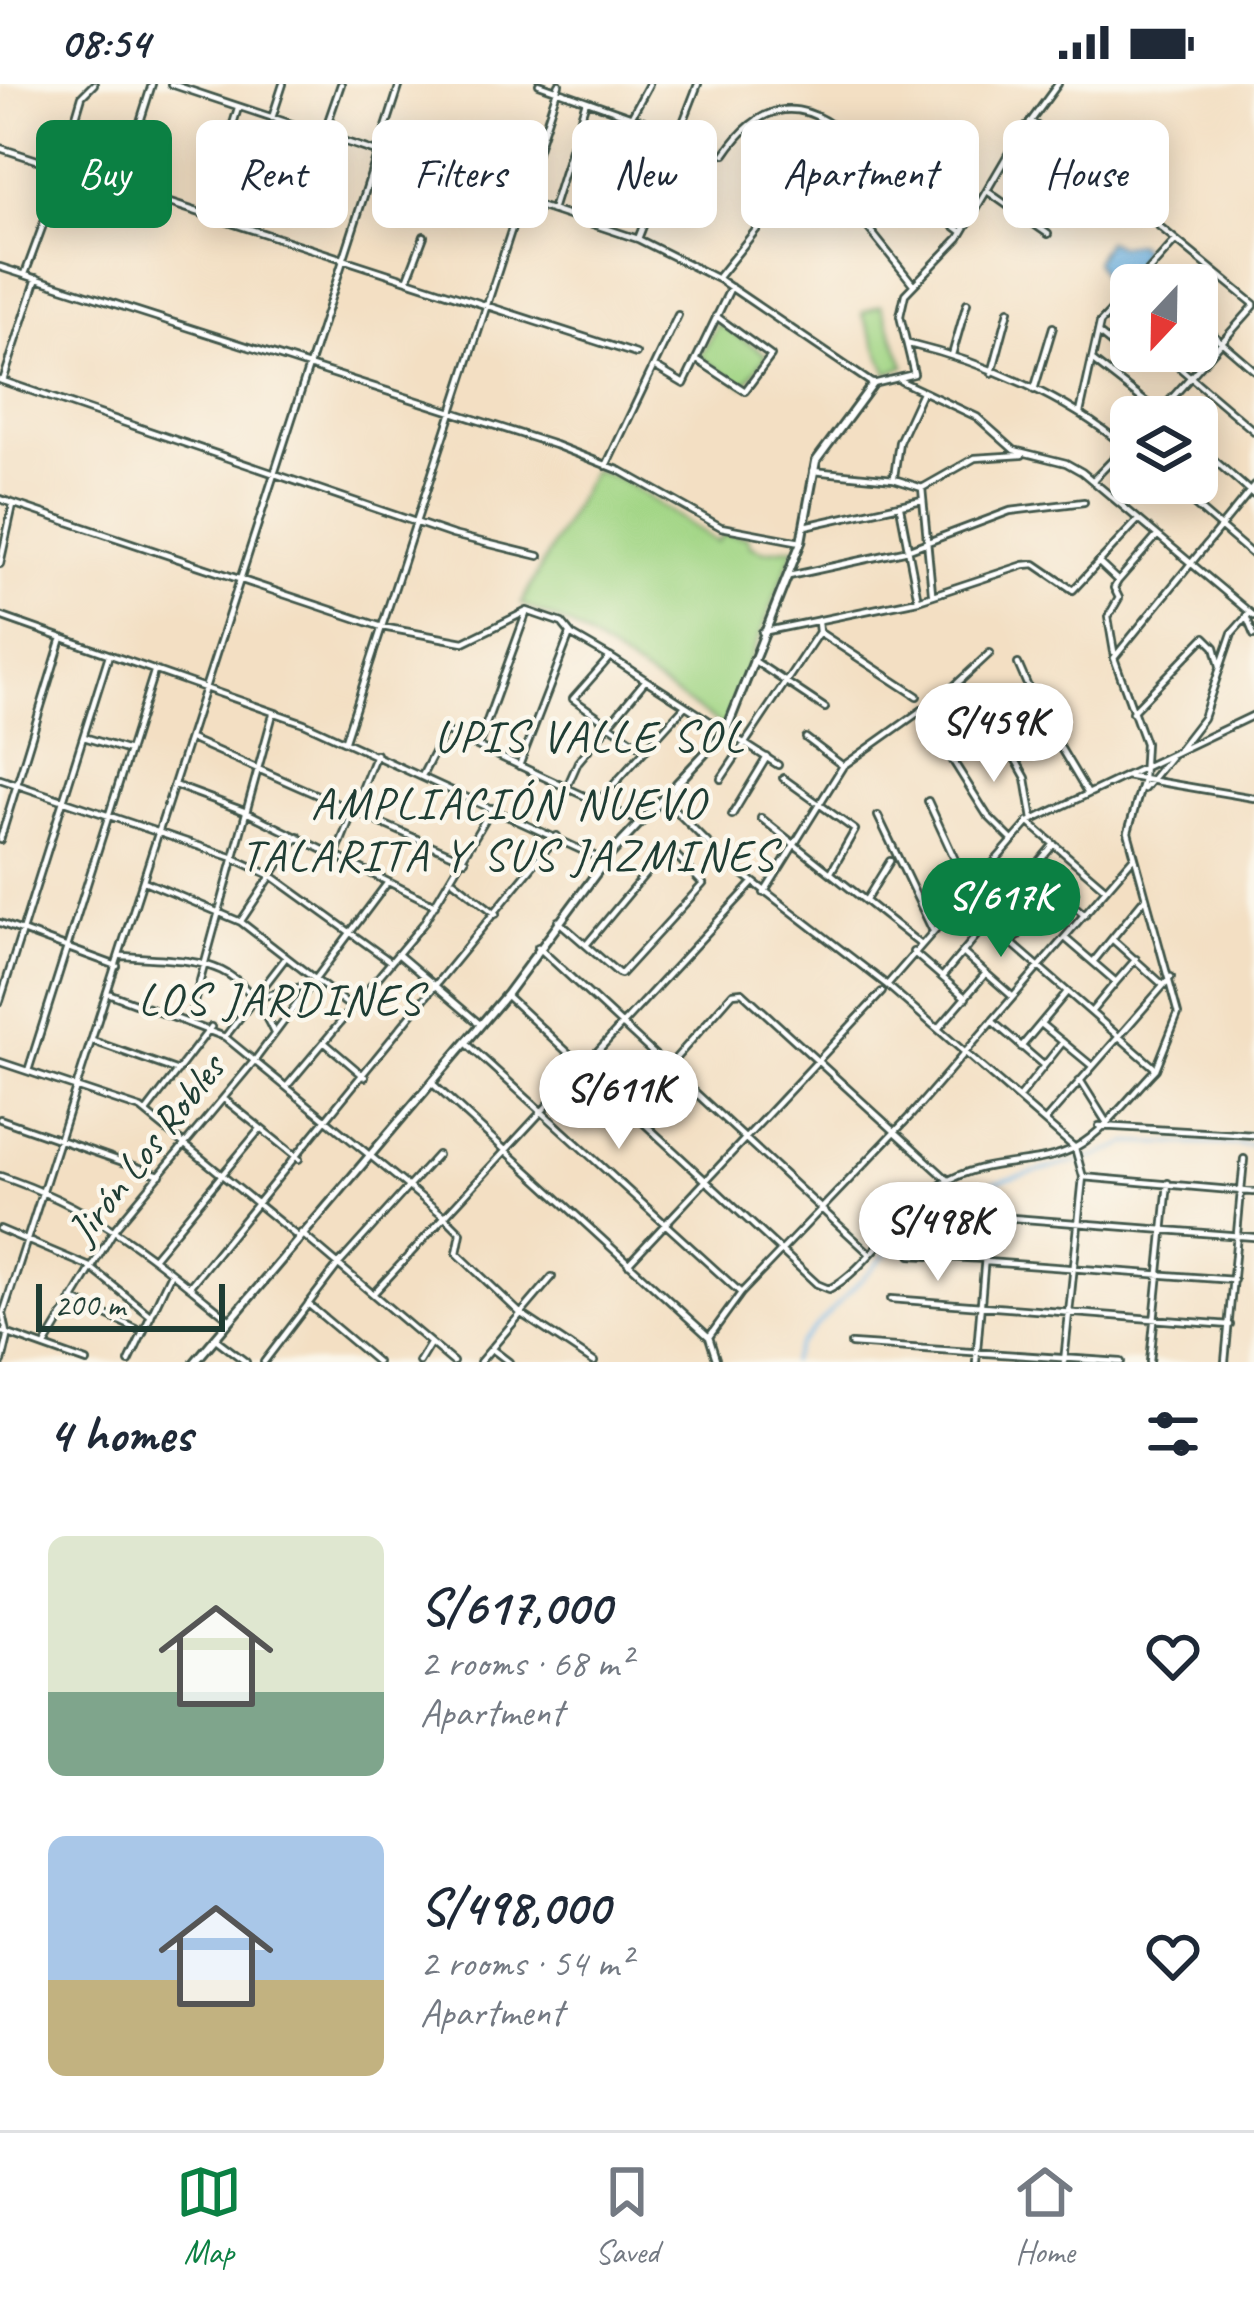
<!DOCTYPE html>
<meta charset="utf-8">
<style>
:root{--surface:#fff;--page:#f6f6f7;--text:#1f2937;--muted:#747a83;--line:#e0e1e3;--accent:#0b8043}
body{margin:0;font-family:Caveat,sans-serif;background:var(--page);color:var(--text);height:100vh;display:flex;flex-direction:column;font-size:45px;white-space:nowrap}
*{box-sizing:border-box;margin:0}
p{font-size:39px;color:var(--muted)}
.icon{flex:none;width:66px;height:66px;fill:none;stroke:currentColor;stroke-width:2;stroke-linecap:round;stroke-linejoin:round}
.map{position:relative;height:1278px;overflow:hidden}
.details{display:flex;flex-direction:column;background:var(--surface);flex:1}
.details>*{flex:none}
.banner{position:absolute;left:36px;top:36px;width:1182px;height:108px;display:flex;gap:24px}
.needle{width:78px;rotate:202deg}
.controls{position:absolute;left:1110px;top:180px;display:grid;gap:24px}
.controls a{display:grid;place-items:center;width:108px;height:108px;border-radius:18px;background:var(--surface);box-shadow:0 6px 30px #0003;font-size:60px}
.scale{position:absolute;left:36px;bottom:30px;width:189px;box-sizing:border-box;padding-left:12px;border:6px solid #1f3d34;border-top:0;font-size:33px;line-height:42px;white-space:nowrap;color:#1f3d34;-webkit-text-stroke:9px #fbf7ec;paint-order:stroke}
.price{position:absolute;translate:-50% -102px;padding:0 27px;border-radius:42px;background:#fff;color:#222;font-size:39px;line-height:78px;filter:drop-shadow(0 3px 6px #0008)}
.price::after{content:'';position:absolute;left:50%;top:72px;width:36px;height:27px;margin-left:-18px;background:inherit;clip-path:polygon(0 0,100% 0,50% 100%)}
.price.on{background:var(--accent);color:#fff}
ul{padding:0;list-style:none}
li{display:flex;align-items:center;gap:36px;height:300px;padding:0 48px}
li span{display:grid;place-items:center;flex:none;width:336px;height:240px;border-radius:18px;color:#555}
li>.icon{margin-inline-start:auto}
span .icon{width:144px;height:144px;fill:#fffc;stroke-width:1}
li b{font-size:51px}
h2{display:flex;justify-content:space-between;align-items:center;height:144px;padding:0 48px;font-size:51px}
.pill{padding:0 42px;border-radius:18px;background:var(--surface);box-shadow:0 6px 30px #0003;font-size:42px;line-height:108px}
.pill.on{background:var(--accent);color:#fff}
.status{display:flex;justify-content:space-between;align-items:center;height:84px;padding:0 60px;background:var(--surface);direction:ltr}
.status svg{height:33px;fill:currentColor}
.tab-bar{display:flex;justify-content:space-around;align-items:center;height:168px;border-top:3px solid var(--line);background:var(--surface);font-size:33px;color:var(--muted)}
.tab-bar a{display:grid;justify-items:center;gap:6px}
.tab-bar .on{color:var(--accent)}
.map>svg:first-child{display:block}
.green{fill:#a3d686;stroke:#618a5d;stroke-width:3}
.water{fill:#70b5e6;stroke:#48798d;stroke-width:3}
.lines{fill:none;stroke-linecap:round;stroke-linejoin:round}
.stream{stroke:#70b5e6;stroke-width:3}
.minor-casing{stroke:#3f5549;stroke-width:10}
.tertiary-casing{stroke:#3f5549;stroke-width:12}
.minor{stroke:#fff;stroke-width:4.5}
.tertiary{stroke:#fff;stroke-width:6}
.labels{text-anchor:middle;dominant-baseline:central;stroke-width:9;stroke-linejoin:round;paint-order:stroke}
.street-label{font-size:42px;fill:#1f3d34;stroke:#fbf7ec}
.neighbourhood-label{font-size:45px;letter-spacing:3px;fill:#1f3d34;stroke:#fbf7ec}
</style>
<div class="status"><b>08:54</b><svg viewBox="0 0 49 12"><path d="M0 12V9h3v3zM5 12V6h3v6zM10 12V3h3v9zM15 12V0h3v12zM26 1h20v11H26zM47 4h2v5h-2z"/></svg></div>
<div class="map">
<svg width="1254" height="1278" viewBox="0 0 1254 1278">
<rect width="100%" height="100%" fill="#fbf7ec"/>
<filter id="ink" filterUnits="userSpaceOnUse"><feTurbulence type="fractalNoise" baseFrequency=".00833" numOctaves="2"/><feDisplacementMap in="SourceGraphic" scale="24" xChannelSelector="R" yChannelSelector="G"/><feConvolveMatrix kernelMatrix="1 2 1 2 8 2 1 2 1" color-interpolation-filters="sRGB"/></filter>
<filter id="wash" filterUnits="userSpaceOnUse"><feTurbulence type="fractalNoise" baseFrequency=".004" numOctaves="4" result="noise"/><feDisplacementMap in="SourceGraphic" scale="48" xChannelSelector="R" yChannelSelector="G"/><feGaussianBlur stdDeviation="2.7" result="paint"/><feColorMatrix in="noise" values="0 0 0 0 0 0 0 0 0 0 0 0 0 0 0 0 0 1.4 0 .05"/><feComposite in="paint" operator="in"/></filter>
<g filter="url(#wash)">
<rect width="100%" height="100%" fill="#f3dfc3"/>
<!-- green -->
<path class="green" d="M881 221 905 282 888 289 862 229Z
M718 239 767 271 744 302 700 273Z
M593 386 622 396 717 458 724 450 747 453 750 461 764 467 795 463 724 643 571 542 521 520Z"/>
<!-- water -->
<path class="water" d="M1107 157 1119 162 1136 159 1143 165 1134 184 1106 200 1095 177Z"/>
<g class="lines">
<!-- stream -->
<path class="stream" d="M791 1278 798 1261 922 1133 981 1101 1096 1073 1128 1059 1254 1061"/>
</g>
</g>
<g filter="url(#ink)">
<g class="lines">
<!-- minor casing -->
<g class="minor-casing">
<path id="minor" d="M171 0 638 155 720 196 873 300 914 290 900 232 905 210 959 154 1014 60 1058 0
M539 0 675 48
M272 34 283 0
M1031 37 1254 220
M323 52 341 0
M0 64 636 270
M725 70C772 0 824 20 872 81 881 93 884 109 894 121L937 129 962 148
M61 83 82 12 94 0
M809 97 838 106 913 200
M120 101 152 0
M987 107 1048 150
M552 126 586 17
M206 127 238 24
M1023 131 1043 121 1057 102 1099 93
M596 140 629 37 649 0
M868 140 878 129 905 125
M638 155 698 0
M0 183 555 361 621 387 721 443 801 458
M25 190 64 84
M719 192 768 131
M1144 192 1154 201
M408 194 424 152
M1136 201 1175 157
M1112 226 1131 242
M1197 237 1254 286
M1098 249 1129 274
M909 260C983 278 1067 313 1125 363
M1160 267 1254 347
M952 271 967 219
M696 275 745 307 771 272 716 232
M1093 277 1165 333
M657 284 684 300 731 203
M992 289 1009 226
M0 296 453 451 539 472
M3 297 37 194
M901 297 977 333 1014 366 1066 379 1082 388 1254 532
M1034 306 1053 243
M1080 329 1100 239 1131 206
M1155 333 1254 222
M1197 361 1254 411
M606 382 678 231
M813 387 894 395 922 404 932 508
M894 393 899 358 922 308
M1093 396 1131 357
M1169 399 1254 472
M922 404 975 374 1022 371
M0 415 382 543 464 558 527 527
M900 423 918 516
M805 442 922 416
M1098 478 1118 497 1114 504 1119 514 1108 533 1114 568
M0 480 13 421
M789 492 904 467 1010 427 1084 418
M1118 497 1157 452
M0 532 304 639 605 777
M1246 532 1254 551
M762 548 918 516 1024 481 1035 480 1073 506 1138 436
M819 548 917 612
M753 576 825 624
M1018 580 1038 626 1088 710
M1132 628 1205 553 1215 563 1220 582
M84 653 129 667
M806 654 843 682
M190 655 465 776
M345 656 559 0
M478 662 527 527 562 539 571 550
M1179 665 1203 634 1232 549 1249 530
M646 666 573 615 610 573 778 681
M1012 669 1026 694 1033 736
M950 672 987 731 1011 755
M519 682 570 550 608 572
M423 690 445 647 640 738
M1125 692 1254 714
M783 694 855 746 831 788
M0 695 231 773 272 792 391 878
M721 695 819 548 818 538
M174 701 244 727 435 821
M567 703 578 678 645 597
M1144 705 1170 673
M664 715 726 777 887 901 1075 1064
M928 717 968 804
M598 718 685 622
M732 731 767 673
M878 732 932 845
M761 734 920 860
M1028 738 1106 805
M0 756 61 557
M336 770 376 670
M984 786 1034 829
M1032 786 1085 831
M144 797 241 838 352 924
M454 797 496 830
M764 809 843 682 950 606 990 569
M1012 810 1054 760
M866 816 890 777
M241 837 298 752
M558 837 618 889 621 890 703 800 674 769 661 771 586 861
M0 839 117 882
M1065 854 1116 898 1091 928
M1113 856 1162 900
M1011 860 1053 809
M538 863 868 1168
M913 868 966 914
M963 869 1013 913
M399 871 481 941
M122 872C199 878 237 870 274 949
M1093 878 1145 814
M942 893 987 839
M1116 898 1136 875
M887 901 1029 738 1254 631
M108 909 225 953 444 1132 461 1149 457 1169 520 1229 594 1278
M506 911 817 1200 829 1205C866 1187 901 1125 944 1099 988 1072 1035 1085 1076 1063 1106 1047 1132 1009 1156 985L960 814
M256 914 313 900
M0 917 108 574
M189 937 273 630
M992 937 1042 980
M1041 940 1092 982
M938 945 986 889
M225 953 284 876
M93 957 178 987
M324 958 365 993
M466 959 741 1209
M1021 963 1067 908
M0 978 141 1025 298 1153
M668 983 733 909 742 908 948 1096
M1156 985 1178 930 1128 748 1143 696 1145 659 1114 574 1254 402
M28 987 154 588
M1080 996 1105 1036
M432 999 709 1253 717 1278
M287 1002 423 840 492 724
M1020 1012 1063 958
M224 1015 299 1075
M146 1028 211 943
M0 1035 160 1091
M1046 1036 1171 893
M1099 1042 1254 1051
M0 1092C97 1124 151 1172 229 1235
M1083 1093 1254 1108
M0 1145 90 1183 151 1232
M991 1148 1012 1134 1254 1153
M301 1149 453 1278
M911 1171 986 1175
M153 1174 260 1045
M986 1178 1234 1196
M628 1180 882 908
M189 1203 557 752
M373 1210 753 799
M72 1215 143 1248
M891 1215 1230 1241
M308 1220 377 1278
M0 1247 87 1278
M709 1253 741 1209 912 1030 1133 774
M217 1256 246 1278
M46 1260 116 1143 255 976 388 798
M851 1260 1121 1278
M492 1265 509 1278
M2 1278 8 1253 3 1230 400 0
M129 1278 170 1191
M264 1278 338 1181 437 1071
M419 1278 430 1260
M480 1278 552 1193
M976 1278 990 1113
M1064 1278 1083 1093 1075 1064
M1150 1278 1168 1099
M1225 1278 1244 1075"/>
</g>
<!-- tertiary casing -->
<g class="tertiary-casing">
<path id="tertiary" d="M195 1278 506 911 609 772 726 647 801 458 816 377 873 300"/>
</g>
<!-- minor -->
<use href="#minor" class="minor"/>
<!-- tertiary -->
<use href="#tertiary" class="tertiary"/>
</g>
</g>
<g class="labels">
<!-- street labels -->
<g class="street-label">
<text transform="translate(146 1065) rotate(-52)">Jirón Los Robles</text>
</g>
<!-- neighbourhood labels -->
<g class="neighbourhood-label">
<text x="590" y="652">UPIS VALLE SOL</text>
<text x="509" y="719">AMPLIACIÓN NUEVO<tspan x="509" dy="52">TALARITA Y SUS JAZMINES</tspan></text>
<text x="281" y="915">LOS JARDINES</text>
</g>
</g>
</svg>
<div class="controls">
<a><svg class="needle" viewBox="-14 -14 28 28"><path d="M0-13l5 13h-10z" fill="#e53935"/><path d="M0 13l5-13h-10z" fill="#747a83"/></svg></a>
<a><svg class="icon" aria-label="layers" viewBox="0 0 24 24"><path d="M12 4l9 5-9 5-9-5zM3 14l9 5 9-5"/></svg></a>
</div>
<div class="scale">200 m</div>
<b class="price" style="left:994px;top:701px">S/459K</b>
<b class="price on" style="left:1001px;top:876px">S/617K</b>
<b class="price" style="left:619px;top:1068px">S/611K</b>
<b class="price" style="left:938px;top:1200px">S/498K</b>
<div class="banner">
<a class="pill on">Buy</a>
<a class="pill">Rent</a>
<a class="pill">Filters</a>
<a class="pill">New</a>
<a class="pill">Apartment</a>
<a class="pill">House</a>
</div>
</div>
<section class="details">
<h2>4 homes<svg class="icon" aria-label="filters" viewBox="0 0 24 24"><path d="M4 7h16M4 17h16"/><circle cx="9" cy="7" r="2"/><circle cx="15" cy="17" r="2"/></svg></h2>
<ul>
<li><span style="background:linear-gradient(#dfe7d0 65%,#7fa58c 0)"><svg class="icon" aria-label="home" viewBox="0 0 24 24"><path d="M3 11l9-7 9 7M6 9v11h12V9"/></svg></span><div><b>S/617,000</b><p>2 rooms · 68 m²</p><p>Apartment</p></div><svg class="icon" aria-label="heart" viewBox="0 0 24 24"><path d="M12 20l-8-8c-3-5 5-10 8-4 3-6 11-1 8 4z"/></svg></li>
<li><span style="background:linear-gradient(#a9c7e8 60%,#c2b280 0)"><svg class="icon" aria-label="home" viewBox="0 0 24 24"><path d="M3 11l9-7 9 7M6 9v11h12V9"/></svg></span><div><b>S/498,000</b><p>2 rooms · 54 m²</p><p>Apartment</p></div><svg class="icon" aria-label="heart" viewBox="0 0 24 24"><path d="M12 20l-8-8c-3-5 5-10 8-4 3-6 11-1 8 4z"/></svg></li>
</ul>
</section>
<nav class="tab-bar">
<a class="on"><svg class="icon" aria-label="map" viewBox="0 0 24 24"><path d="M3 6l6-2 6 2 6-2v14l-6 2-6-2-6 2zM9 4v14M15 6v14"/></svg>Map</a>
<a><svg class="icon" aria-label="saved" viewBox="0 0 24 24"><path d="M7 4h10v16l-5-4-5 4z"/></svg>Saved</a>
<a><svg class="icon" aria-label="home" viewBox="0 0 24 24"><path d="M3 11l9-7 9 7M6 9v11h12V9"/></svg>Home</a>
</nav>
